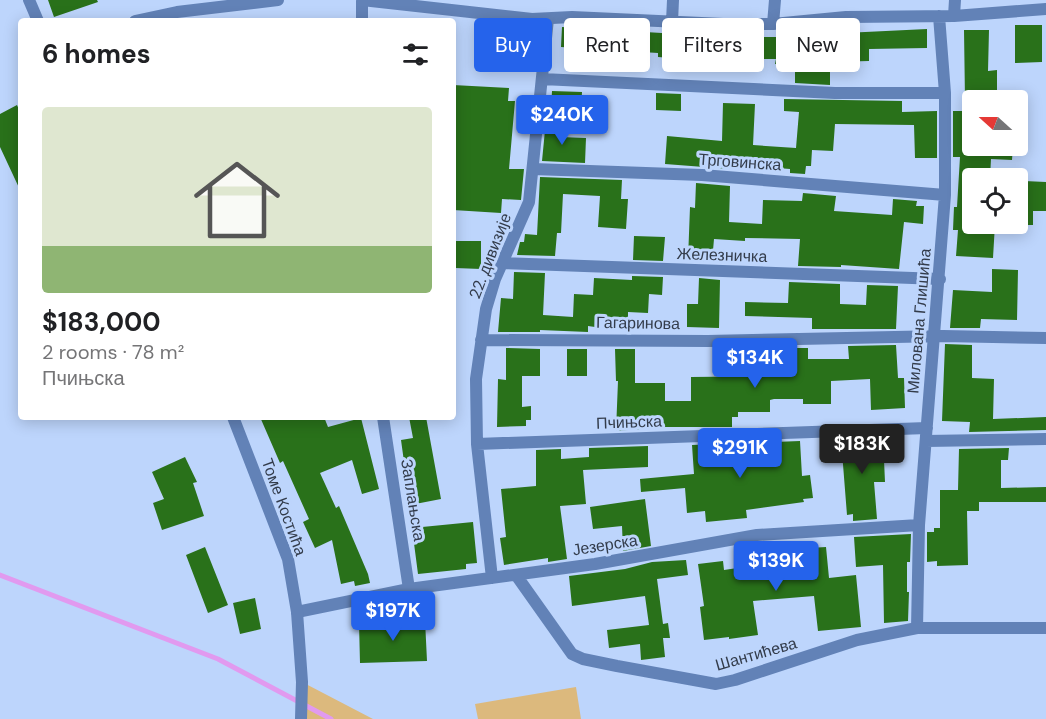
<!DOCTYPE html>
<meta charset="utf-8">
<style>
:root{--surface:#fff;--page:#f6f6f6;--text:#202124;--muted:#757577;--line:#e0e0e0;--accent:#2563eb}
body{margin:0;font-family:"DM Sans",sans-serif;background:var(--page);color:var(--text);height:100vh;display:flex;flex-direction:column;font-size:22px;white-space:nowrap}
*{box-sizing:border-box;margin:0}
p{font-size:20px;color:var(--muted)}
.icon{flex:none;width:33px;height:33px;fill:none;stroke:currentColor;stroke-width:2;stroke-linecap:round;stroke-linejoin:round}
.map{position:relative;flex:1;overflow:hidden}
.drawer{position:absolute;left:18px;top:18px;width:438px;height:402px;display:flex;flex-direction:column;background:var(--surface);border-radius:6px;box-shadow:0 3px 15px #0003}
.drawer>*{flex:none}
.top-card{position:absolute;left:474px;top:18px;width:482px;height:54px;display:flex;gap:12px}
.needle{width:39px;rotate:291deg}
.tools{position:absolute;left:962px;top:90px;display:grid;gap:12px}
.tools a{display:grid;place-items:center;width:66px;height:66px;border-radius:6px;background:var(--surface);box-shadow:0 3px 15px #0003;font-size:30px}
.price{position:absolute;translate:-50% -51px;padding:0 14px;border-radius:6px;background:var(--accent);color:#fff;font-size:20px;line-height:39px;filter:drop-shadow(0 2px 3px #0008)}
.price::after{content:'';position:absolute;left:50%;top:36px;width:18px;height:14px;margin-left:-9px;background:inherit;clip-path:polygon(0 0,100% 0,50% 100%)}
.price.on{background:#222;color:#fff}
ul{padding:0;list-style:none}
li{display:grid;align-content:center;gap:12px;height:318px;padding:0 24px}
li+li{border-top:2px solid var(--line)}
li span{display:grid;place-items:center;height:186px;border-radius:6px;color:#555}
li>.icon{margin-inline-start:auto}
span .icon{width:108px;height:108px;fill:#fffc;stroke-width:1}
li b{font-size:26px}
h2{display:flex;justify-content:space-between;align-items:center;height:72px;padding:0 24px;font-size:26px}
.tag{padding:0 21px;border-radius:6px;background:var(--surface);box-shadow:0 3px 15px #0003;font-size:21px;line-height:54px}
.tag.on{background:var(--accent);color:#fff}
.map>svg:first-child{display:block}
.green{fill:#dcb97d}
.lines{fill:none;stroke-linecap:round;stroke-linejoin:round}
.stream{stroke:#e19aef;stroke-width:5}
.building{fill:#29711a}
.minor{stroke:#6282b7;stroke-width:12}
.tertiary{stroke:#6282b7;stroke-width:12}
.labels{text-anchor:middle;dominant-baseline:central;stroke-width:6;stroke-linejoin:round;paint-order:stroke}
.street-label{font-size:16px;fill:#333c4b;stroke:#bdd5fc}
</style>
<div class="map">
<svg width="1046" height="719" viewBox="0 0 1046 719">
<rect width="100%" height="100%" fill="#bdd5fc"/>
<!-- green -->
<path class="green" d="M302 682 373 719H301Z
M576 687 581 719H478L475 704Z"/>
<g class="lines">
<!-- stream -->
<path class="stream" d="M0 575 218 659 331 719"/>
</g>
<!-- building -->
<path class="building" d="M48 0H97L98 2 54 17Z
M1015 25H1042V62L1015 63Z
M562 27 728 37 724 71 709 69 710 61 658 57V53L561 47Z
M479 29 514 33 511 62 476 57Z
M927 29V48L869 49V61L830 62V85L795 83V56L826 58 824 34Z
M964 30H989L988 71 997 70V100H965Z
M760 37H791L790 65 775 64 776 59H760Z
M453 85 509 88 508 101H515L509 169H524L521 200 502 199 501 213 453 210Z
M552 91 582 92 581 110 551 109Z
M656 93 681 94V111L656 110Z
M784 99 902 101V112L937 111V158H915L914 125 835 124 833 151 812 150 811 166H806L805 174 790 173V169L731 164 730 169 665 164 667 136 722 141 723 103 755 104 753 145 796 148 799 112 784 111Z
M17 105 21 114V192L0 147V114Z
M953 111H972V146H1013L1012 160 991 159 990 178H972V224H995L993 258 956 256 958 230H953L954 207H957L960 157H953Z
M546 120H561L560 137 586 138 585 163 542 161Z
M540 177 622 180 621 199H628L626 229 598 227 600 196 563 194 561 233H557L555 256 517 255 520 242H524L525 234 537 235Z
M1024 181 1046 182V211H1033V225H1018L1017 203 1023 202Z
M696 183 730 186 729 222 762 224 763 200 802 201 803 193 836 196 834 211 892 215 893 199 917 201 916 206H924L923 224 904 222 899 269 841 265V267L798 266 800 239 745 238V241L714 239 712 262 688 260 690 207 695 208Z
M634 236 665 237 663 261 633 260Z
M456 241H481V269L455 268Z
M992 269 1018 270 1017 320 981 319 980 328H950L953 290 992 292Z
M514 272 545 273 543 315 573 317 574 294 593 295 594 278 632 280V276L663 277 662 295 649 294 648 313 628 312V318L595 317V327L588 326V332L540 330V332H498L501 298 513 299Z
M699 278 720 280 719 328 687 327V304H698Z
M789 282 840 284V304L866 305 867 285 898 286 896 329H812V318L745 316V302L788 303Z
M945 344 972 345V378L994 379 993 419 1046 417V430L969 432 970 422 942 421Z
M896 345 898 378H904L905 408 871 410 870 379 831 381V404H803V399H774L770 400V412H738V417H732V427H665L616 431 618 381H616L615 349H635V383H665V401H691V377L776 376V348H808V359H849L848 346Z
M506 348 540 349V376H522V407L531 406V420H526V426L497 427 498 379 506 380Z
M567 349H587V376H567Z
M260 417H324L328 427 361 418 379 489 362 494 352 460 320 473 336 508 339 506 368 574 370 583 355 586 354 581 341 584 332 540 315 548 303 522 309 519 283 461 280 463Z
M409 417H426L441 499 410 505 401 440 413 438Z
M883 438 885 482H874L877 519 853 521V514L847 515 841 439Z
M800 441 802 476 810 475 813 498 803 499 804 502 746 510 747 518 706 522 705 511 687 513 685 488 641 492 640 479 694 474 692 445Z
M648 446V467L583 470 586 504 560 506 567 559 548 562V558L504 565 500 538 506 537 501 489 536 486V450L561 449V459L589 457V448Z
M1009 448 1008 460H1001V488L1046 487V502H979V511H967L968 565 937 566V561L927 562V532H934V528H940V490H958L959 449Z
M185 457 197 482 193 483 204 516 162 530 153 503 164 499 152 472Z
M645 499 651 546 623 551 622 526 593 529 590 507Z
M473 522 477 563 466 564V569L418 574 412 528Z
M911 534 910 562H907V592H909L908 621 884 623 883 565 856 567 854 537Z
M792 541 793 549 826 547 829 578 856 575 861 627 818 631 814 596 753 601 758 635 729 639V637L704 640 700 607 704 606 698 564 723 561 724 570 771 563 769 543Z
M205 547 228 605 208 613 186 555Z
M686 560 688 575 657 579 663 624 668 623 670 638H663L665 657 641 660 640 644 609 648 607 630 649 625 645 596 572 606 569 576 625 569 652 562Z
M255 598 261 629 240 634 233 603Z
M425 620 427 661 360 663 359 623Z"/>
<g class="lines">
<!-- minor -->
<path class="minor" d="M362 0 532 19 572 17 723 24H773L846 17 954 16 1046 9
M362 0V21
M954 16 955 0
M135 21 177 12 278 0
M672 22 673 0
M773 24 775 0
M542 79 835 93H945
M533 169 702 175 945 195
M502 263 940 279
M481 340 708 341 943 336 1046 338
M383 417 409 589
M926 441 1046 439
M477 444 927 428
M516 575 572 654 583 659 617 666 716 684 735 680 857 640 917 628H1046
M492 578 477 444 476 379 486 309 495 279 529 202 548 19
M297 612 409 589 595 564 757 535 919 525
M917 628 919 525 945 195V93L939 16"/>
<!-- tertiary -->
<path class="tertiary" d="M29 0 38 21
M233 417 288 559 297 612 302 682 301 719"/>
</g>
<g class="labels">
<!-- street labels -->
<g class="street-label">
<text transform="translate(740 162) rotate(4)">Трговинска</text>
<text transform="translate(722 255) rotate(2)">Железничка</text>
<text transform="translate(490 256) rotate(-69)">22. дивизије</text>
<text transform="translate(919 321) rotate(-85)">Милована Глишића</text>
<text transform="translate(638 323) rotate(1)">Гагаринова</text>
<text transform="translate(629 422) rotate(-2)">Пчињска</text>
<text transform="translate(413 500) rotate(81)">Заплањска</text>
<text transform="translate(284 507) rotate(70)">Томе Костића</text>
<text transform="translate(605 545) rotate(-9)">Језерска</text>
<text transform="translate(756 654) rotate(-16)">Шантићева</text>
</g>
</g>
</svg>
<div class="tools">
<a><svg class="needle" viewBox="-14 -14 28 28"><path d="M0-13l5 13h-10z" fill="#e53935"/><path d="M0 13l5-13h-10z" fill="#757577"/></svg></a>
<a><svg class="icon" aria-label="locate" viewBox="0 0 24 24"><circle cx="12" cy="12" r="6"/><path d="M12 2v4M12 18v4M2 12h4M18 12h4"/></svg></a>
</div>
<b class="price" style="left:562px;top:146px">$240K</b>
<b class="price" style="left:755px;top:389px">$134K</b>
<b class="price on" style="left:862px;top:475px">$183K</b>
<b class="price" style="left:740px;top:479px">$291K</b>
<b class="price" style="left:776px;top:592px">$139K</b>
<b class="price" style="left:393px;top:642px">$197K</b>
<div class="top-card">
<a class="tag on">Buy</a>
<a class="tag">Rent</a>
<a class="tag">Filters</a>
<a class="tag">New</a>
</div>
<section class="drawer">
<h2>6 homes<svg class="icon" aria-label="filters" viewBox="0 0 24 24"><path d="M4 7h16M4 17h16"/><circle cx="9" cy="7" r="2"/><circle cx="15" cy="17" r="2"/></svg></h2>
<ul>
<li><span style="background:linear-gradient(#dfe7d0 75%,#8fb573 0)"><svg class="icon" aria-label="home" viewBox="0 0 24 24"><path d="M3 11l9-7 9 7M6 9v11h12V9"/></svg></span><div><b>$183,000</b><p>2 rooms · 78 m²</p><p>Пчињска</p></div></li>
</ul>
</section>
</div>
